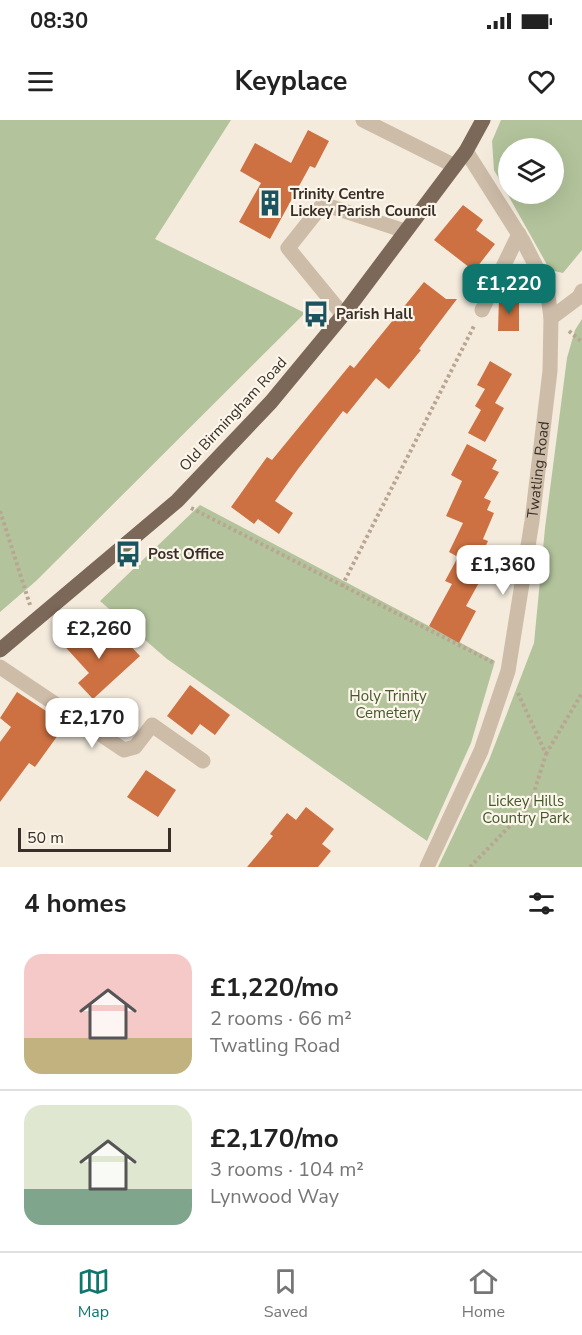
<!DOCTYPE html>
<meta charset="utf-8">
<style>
:root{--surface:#fff;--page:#f6f6f6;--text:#222;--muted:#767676;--line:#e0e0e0;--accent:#0f766e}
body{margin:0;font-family:"Nunito Sans",sans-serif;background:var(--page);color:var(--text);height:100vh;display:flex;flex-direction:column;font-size:22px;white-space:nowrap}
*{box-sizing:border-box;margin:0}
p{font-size:20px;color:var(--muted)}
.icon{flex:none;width:33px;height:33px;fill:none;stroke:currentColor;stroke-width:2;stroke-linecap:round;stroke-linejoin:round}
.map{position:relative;height:747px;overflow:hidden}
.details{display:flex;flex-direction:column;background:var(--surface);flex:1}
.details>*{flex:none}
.buttons{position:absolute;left:498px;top:18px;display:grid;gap:12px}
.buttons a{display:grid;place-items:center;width:66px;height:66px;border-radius:50%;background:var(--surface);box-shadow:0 6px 24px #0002;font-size:30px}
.scale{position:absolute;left:18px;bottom:15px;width:153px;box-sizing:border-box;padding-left:6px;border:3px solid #392f28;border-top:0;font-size:16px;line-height:21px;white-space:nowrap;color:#392f28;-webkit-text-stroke:4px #fbf5ea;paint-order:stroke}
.price{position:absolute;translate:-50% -51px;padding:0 14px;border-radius:12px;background:#fff;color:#222;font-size:20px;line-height:39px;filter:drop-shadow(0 2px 3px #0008)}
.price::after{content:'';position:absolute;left:50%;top:36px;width:18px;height:14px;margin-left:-9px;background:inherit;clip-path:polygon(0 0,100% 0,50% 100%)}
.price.selected{background:var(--accent);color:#fff}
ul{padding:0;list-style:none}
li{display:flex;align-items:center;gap:18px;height:150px;padding:0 24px}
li+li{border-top:2px solid var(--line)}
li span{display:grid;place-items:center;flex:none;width:168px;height:120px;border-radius:18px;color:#555}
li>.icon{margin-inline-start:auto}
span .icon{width:72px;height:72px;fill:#fffc;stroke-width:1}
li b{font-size:26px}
h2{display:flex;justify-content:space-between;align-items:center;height:72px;padding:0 24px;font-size:26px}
.status{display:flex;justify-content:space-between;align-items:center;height:42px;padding:0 30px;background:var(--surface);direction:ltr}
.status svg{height:16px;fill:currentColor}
header{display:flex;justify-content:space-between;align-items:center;height:78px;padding:0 24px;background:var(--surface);font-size:27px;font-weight:700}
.tabs{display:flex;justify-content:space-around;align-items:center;height:84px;border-top:2px solid var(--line);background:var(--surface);font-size:16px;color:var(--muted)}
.tabs a{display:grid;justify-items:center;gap:3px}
.tabs .selected{color:var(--accent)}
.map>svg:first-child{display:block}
.green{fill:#b3c49c;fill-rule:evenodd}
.building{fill:#cd7142}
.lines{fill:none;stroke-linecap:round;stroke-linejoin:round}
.path{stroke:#b9a692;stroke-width:4;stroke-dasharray:3 3;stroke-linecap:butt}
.minor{stroke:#cdbca8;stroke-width:15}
.major{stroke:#7c6859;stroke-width:15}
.labels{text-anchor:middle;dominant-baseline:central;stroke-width:4.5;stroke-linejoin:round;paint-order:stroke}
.poi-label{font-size:15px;font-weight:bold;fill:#392f28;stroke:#fbf5ea;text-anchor:start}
.street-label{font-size:15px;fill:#392f28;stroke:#fbf5ea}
.park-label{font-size:15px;fill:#44592b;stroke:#fbf5ea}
</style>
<div class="status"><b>08:30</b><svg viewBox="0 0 49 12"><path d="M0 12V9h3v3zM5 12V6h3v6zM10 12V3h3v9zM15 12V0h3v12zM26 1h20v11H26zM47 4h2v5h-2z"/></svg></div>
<header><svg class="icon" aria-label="menu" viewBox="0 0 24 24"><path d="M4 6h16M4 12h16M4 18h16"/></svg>Keyplace<svg class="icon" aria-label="heart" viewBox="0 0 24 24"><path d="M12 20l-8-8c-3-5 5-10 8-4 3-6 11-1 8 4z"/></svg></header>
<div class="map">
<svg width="582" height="747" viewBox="0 0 582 747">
<rect width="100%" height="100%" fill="#f4ebdd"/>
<!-- green -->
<path class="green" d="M0 0H231L155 119 305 193 36 461 0 492Z
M501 0H582V130L563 153 550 150 494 50 492 21ZM508 28H554V74H508Z
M582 199V747H438L489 640 534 523 545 408 567 238 575 210Z
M200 385 495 541 471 623 427 721 167 539 100 481Z"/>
<!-- building -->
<path class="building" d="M308 10 329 21 315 48 310 46 270 119 239 102 261 63 240 51 255 23 291 43Z
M463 85 483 100 476 110 495 124 474 151 434 120Z
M424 162 446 179H457L419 229 421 230 389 269 376 258 347 294 343 291 298 349 275 381 293 393 279 414 258 399 254 404 231 387 267 337 272 340 350 245 354 248Z
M499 178H519V211H498Z
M490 241 512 254 495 283 504 288 485 322 468 313 481 290 475 286 485 269 477 265Z
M467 324 497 340 492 349 499 352 484 378 491 381 487 390 494 393 483 419 488 421 472 454 481 459 466 486 476 491 459 523 429 506 452 464 445 461 458 437 449 432 463 403 446 396 462 361 451 355Z
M76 504 102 532 120 515 140 536 93 579 78 563 89 553 59 520Z
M190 565 230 595 215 615 200 604 192 615 167 596Z
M17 572 66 604 35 647 29 643 0 682V622L11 607 0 598Z
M146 650 176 670 158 697 127 677Z
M306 687 334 709 322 724 331 731 318 747H247L273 716 270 714 287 693 296 700Z"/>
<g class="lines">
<!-- path -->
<path class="path" d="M569 211 582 222
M191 388 494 543
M0 391 30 485
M342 466 475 204
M546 634 582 573
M470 747 530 685 546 634 518 573"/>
<!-- minor -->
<g class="minor">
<path d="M363 0 455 46"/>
<path d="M482 190 519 114"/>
<path d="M343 195 288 128 323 84 405 111"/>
<path d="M551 198 579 177 582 171"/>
<path d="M0 547 124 630 135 627 152 605 203 641"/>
<path id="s1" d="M427 747 481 631 508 551 532 401 550 251 551 198 547 168 523 121 466 31"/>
</g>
<!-- major -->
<path class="major" d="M0 530 177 381 271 282 343 195 466 31 483 0"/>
</g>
<!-- icons -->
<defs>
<g id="building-bare" transform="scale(2.07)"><path d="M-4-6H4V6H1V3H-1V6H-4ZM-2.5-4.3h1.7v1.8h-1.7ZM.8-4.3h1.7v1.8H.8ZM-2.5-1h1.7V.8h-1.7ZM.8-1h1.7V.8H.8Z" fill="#1b535e" stroke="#fbf5ea" stroke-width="2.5" paint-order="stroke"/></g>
<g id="bus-bare" transform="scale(2.07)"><path d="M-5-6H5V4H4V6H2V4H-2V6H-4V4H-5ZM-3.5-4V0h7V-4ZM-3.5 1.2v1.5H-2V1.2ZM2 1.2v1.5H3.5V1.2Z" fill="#1b535e" stroke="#fbf5ea" stroke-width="2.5" paint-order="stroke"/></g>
</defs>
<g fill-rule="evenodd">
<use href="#building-bare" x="270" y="83"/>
<use href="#bus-bare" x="316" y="194"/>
<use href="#bus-bare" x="128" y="434"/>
</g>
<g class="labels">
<!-- poi labels -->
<g class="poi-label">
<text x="290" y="74">Trinity Centre<tspan x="290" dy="17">Lickey Parish Council</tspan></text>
<text x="336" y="194">Parish Hall</text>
<text x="148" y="434">Post Office</text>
</g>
<!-- street labels -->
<g class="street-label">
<text transform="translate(233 294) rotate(-47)">Old Birmingham Road</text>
<text stroke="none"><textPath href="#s1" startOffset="416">Twatling Road</textPath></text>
</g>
<!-- park labels -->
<g class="park-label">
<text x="388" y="576">Holy Trinity<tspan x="388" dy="17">Cemetery</tspan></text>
<text x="526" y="681">Lickey Hills<tspan x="526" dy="17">Country Park</tspan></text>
</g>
</g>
</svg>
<div class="buttons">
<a><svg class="icon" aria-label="layers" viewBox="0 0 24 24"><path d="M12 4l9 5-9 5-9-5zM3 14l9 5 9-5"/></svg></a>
</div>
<div class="scale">50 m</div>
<b class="price selected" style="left:509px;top:195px">£1,220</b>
<b class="price" style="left:503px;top:476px">£1,360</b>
<b class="price" style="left:99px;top:540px">£2,260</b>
<b class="price" style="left:92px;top:629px">£2,170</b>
</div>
<section class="details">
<h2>4 homes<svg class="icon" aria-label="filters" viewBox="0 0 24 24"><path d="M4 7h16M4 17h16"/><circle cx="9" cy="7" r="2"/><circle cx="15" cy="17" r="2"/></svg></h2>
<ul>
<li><span style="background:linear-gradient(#f6c9c9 70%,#c2b280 0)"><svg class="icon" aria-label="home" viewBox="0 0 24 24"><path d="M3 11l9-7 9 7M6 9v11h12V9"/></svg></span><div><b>£1,220/mo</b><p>2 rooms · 66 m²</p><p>Twatling Road</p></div></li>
<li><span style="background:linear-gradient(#dfe7d0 70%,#7fa58c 0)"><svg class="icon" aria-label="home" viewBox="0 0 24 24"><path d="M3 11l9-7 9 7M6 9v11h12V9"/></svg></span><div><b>£2,170/mo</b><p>3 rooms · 104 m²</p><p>Lynwood Way</p></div></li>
</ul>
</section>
<nav class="tabs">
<a class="selected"><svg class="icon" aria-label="map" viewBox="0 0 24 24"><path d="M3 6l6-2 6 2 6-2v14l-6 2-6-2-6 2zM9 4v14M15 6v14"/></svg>Map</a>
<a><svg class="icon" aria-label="saved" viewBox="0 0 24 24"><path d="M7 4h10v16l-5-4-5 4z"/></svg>Saved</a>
<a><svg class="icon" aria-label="home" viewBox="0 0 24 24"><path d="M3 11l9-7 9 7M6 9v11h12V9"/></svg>Home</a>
</nav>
